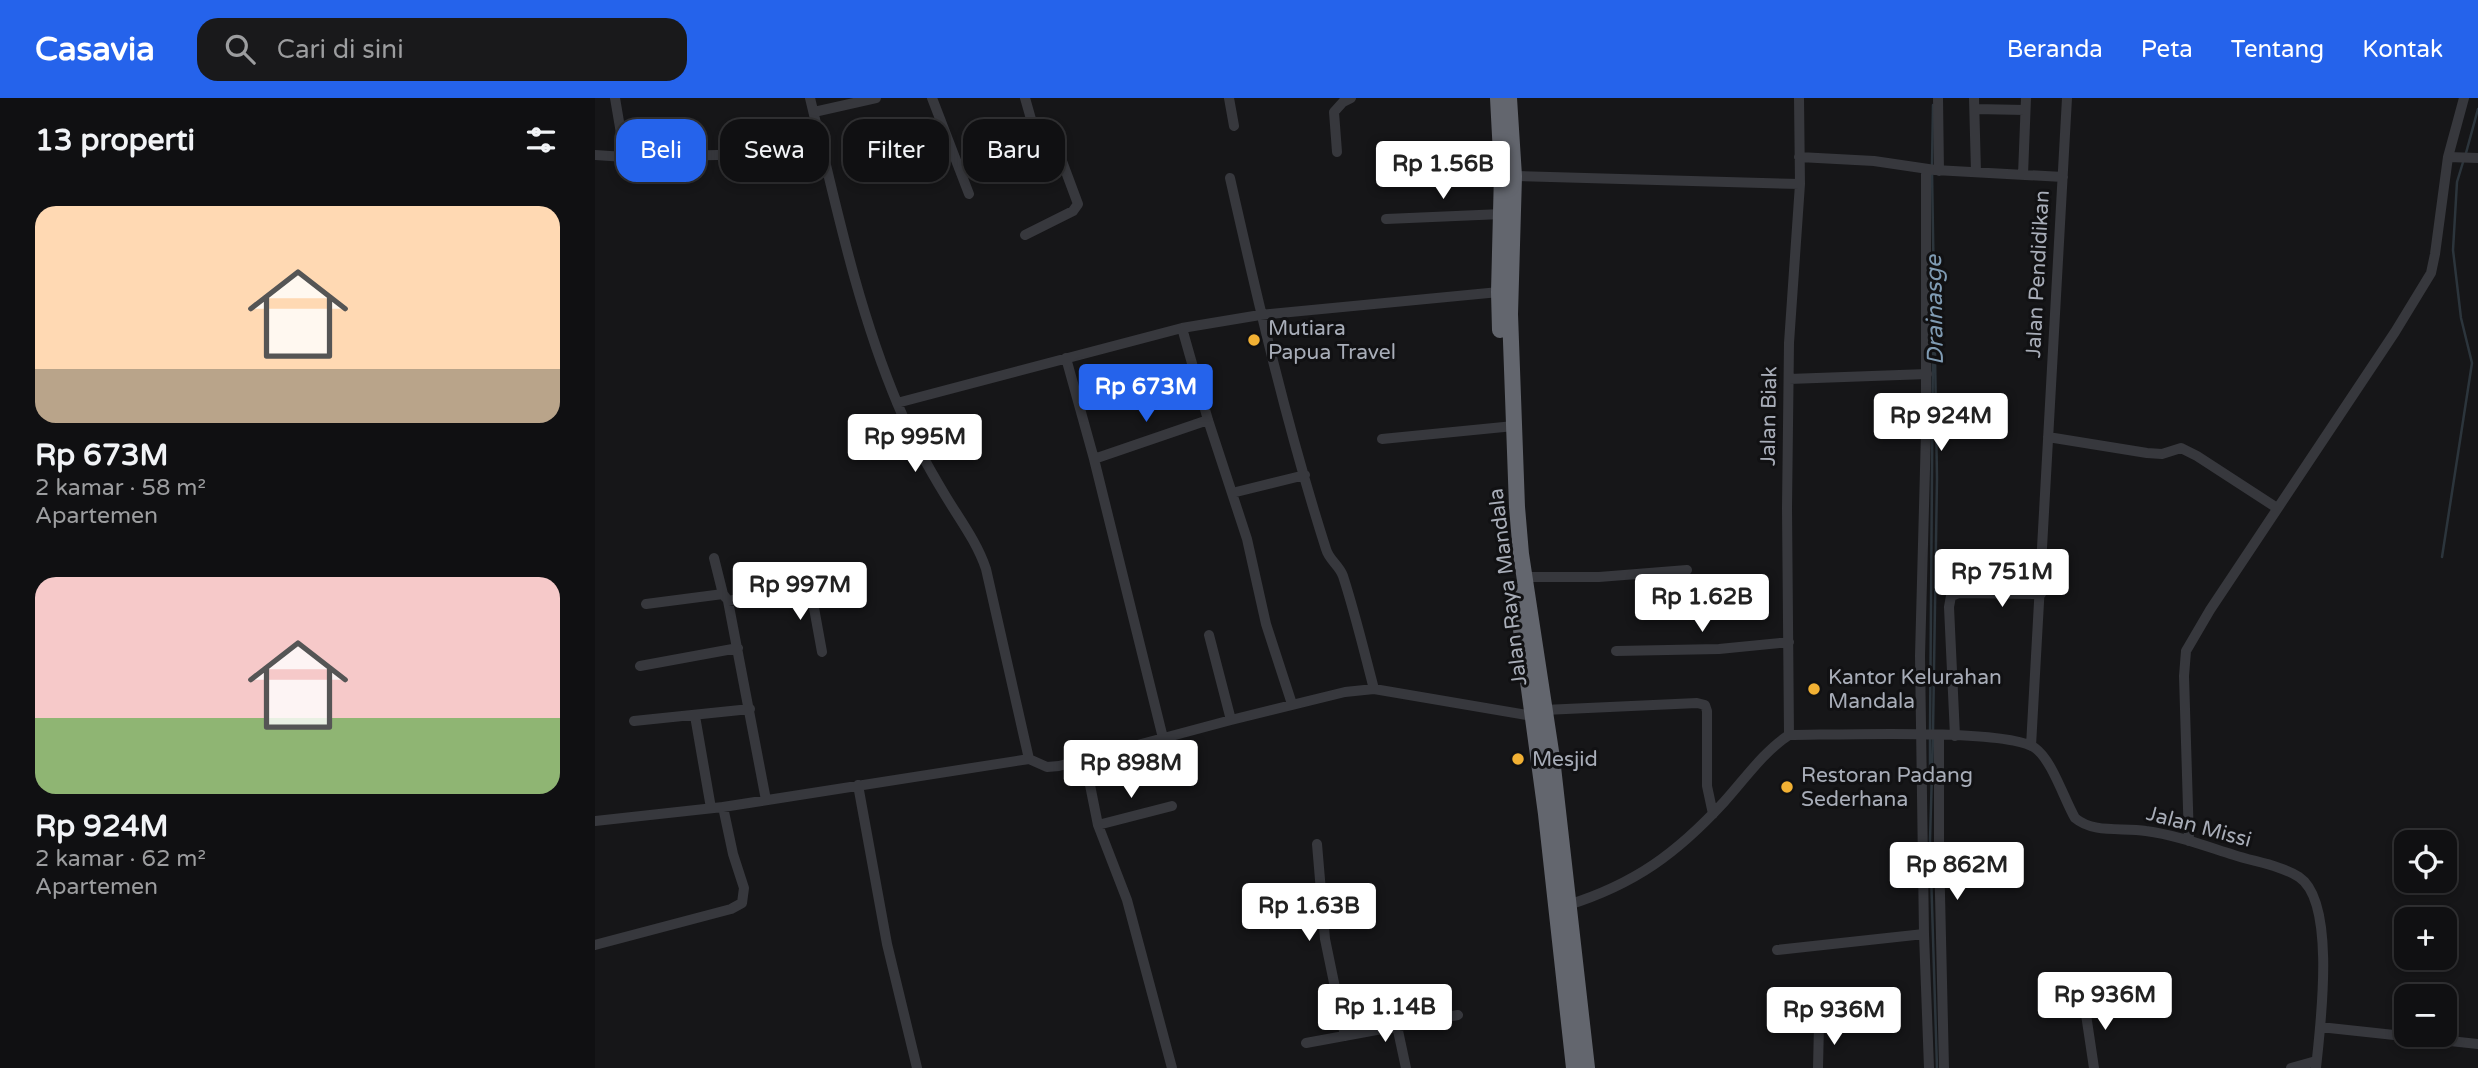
<!DOCTYPE html>
<html lang="id">
<meta charset="utf-8">
<style>
:root{--surface:#101012;--page:#19191b;--text:#f1f3f6;--muted:#9c9d9f;--line:#303032;--accent:#2563eb}
body{margin:0;font-family:"Varela Round",sans-serif;background:var(--page);color:var(--text);height:100vh;display:flex;flex-direction:column;font-size:26px;white-space:nowrap}
*{box-sizing:border-box;margin:0}
p{font-size:23px;color:var(--muted)}
.icon{flex:none;width:38px;height:38px;fill:none;stroke:currentColor;stroke-width:2;stroke-linecap:round;stroke-linejoin:round}
.map{position:relative;flex:1;overflow:hidden}
.drawer{display:flex;flex-direction:column;background:var(--surface);width:595px}
.drawer>*{flex:none}
.banner{position:absolute;left:21px;top:21px;width:665px;height:63px;display:flex;gap:14px}
.tools{position:absolute;left:1799px;top:732px;display:grid;gap:14px}
.tools a{display:grid;place-items:center;width:63px;height:63px;border-radius:14px;background:var(--surface);box-shadow:0 4px 10px #0003,0 0 0 2px var(--line);font-size:35px}
.price{position:absolute;translate:-50% -60px;padding:0 16px;border-radius:7px;background:#fff;color:#222;font-size:23px;line-height:46px;filter:drop-shadow(0 2px 4px #0008)}
.price::after{content:'';position:absolute;left:50%;top:42px;width:21px;height:16px;margin-left:-10px;background:inherit;clip-path:polygon(0 0,100% 0,50% 100%)}
.price.active{background:var(--accent);color:#fff}
ul{padding:0;list-style:none}
li{display:grid;align-content:center;gap:14px;height:371px;padding:0 35px}
li span{display:grid;place-items:center;height:217px;border-radius:21px;color:#555}
li>.icon{margin-inline-start:auto}
span .icon{width:126px;height:126px;fill:#fffc;stroke-width:1}
li b{font-size:30px}
h2{display:flex;justify-content:space-between;align-items:center;height:84px;padding:0 35px;font-size:30px}
.chip{padding:0 24px;border-radius:21px;background:var(--surface);box-shadow:0 4px 10px #0003,0 0 0 2px var(--line);font-size:24px;line-height:63px}
.chip.active{background:var(--accent);color:#fff}
header{display:flex;align-items:center;gap:42px;box-sizing:border-box;height:98px;padding:0 35px;background:var(--accent);color:#fff}
header strong{font-size:33px}
nav{display:flex;gap:38px;margin-inline-start:auto;font-size:24px}
.search{width:490px;height:63px;background:var(--page);display:flex;align-items:center;gap:18px;box-sizing:border-box;padding:0 24px;border-radius:21px;color:var(--muted);font-size:26px}
main{display:flex;flex:1;min-height:0}
.map>svg:first-child{display:block}
.lines{fill:none;stroke-linecap:round;stroke-linejoin:round}
.stream{stroke:#2c353c;stroke-width:2.5}
.minor{stroke:#37383d;stroke-width:10}
.highway{stroke:#63666e;stroke-width:16}
.poi-dot{fill:#f2b134;stroke:#111113;stroke-width:2.5}
.labels{text-anchor:middle;dominant-baseline:central;stroke-width:6;stroke-linejoin:round;paint-order:stroke}
.street-label{font-size:21px;fill:#a8adb8;stroke:#111113}
.poi-label{font-size:21px;fill:#a8adb8;stroke:#111113;text-anchor:start}
.water-label{font-size:23px;font-style:italic;fill:#7f9bb3;stroke:#111113}
</style>
<header>
<strong>Casavia</strong>
<div class="search"><svg class="icon" aria-label="search" viewBox="0 0 24 24"><circle cx="10" cy="10" r="6"/><path d="M15 15l6 6"/></svg>Cari di sini</div>
<nav><a>Beranda</a><a>Peta</a><a>Tentang</a><a>Kontak</a></nav>
</header>
<main>
<section class="drawer">
<h2>13 properti<svg class="icon" aria-label="filters" viewBox="0 0 24 24"><path d="M4 7h16M4 17h16"/><circle cx="9" cy="7" r="2"/><circle cx="15" cy="17" r="2"/></svg></h2>
<ul>
<li><span style="background:linear-gradient(#ffd9b3 75%,#b9a48a 0)"><svg class="icon" aria-label="home" viewBox="0 0 24 24"><path d="M3 11l9-7 9 7M6 9v11h12V9"/></svg></span><div><b>Rp 673M</b><p>2 kamar · 58 m²</p><p>Apartemen</p></div></li>
<li><span style="background:linear-gradient(#f6c9c9 65%,#8fb573 0)"><svg class="icon" aria-label="home" viewBox="0 0 24 24"><path d="M3 11l9-7 9 7M6 9v11h12V9"/></svg></span><div><b>Rp 924M</b><p>2 kamar · 62 m²</p><p>Apartemen</p></div></li>
</ul>
</section>
<div class="map">
<svg width="1883" height="970" viewBox="0 0 1883 970">
<rect width="100%" height="100%" fill="#161618"/>
<g class="lines">
<!-- stream -->
<path class="stream" d="M1871 55 1883 11
M1337 67 1338 7
M1337 73 1342 380 1338 634
M1847 459 1877 265 1866 220 1858 152 1862 84 1869 61
M1335 634 1338 245
M1338 640 1335 742 1342 970
M1335 672V640"/>
<!-- minor -->
<path class="minor" d="M20 0 30 59
M215 0C240 103 262 210 303 307 316 338 333 369 350 397 365 422 382 444 391 471L434 661 452 669 464 668 636 622 750 594 779 591 938 618
M337 0 374 96
M634 0 639 28
M1343 0 1344 73
M1379 0 1381 74
M1380 11 1430 12
M219 14 281 0
M742 54 739 14 748 4 756 0
M0 57 30 59 174 56 226 46
M1204 59 1279 63 1340 72 1468 79
M1853 59 1883 60
M1428 77 1431 0
M919 78 1205 86
M635 80C663 204 692 329 731 451 734 462 744 467 748 478 760 515 769 553 779 591
M791 121 907 116
M430 137 478 113 483 106 461 47 440 35 430 0
M587 230 613 322 652 441 671 526 697 606
M471 260 499 361 568 640
M1194 281 1332 276
M302 305 587 230 665 217 904 194
M1453 339 1552 355 1567 356 1586 350 1602 358 1682 410
M787 341 919 328
M499 361 613 322
M637 395 710 377
M119 460 128 496 131 500
M929 479H1004L1092 472
M215 488 227 554
M51 506 128 496
M614 537 636 622
M1021 553 1124 551 1194 544
M45 568 143 550
M949 612 1102 605 1110 607 1112 613V688L1118 716
M100 618 116 710
M39 623 155 611
M1194 637 1192 410 1194 245 1205 86 1204 0
M1344 638V753L1349 970
M1360 638 1354 509 1356 498 1364 495 1446 496
M1436 648 1472 0
M490 662 503 727 532 802 577 970
M263 687 292 846 322 970
M171 702 133 503 257 481
M0 723 128 709 434 661
M503 727 577 708
M1594 743 1589 578 1591 553 1615 512 1800 234 1836 175 1840 156 1853 59 1869 0
M722 746 730 841 750 938
M973 807C1040 786 1082 755 1129 704 1149 682 1169 653 1194 637 1238 637 1411 630 1440 650 1457 662 1469 701 1480 720 1499 736 1528 729 1551 733 1581 737 1610 748 1639 757 1660 764 1685 767 1704 779 1742 804 1725 930 1721 970
M1329 836 1334 970
M0 847 136 811 147 805 149 790 138 756 128 709
M1182 852 1329 836 1325 558 1331 334V71
M1489 903 1499 970
M802 928 811 970
M1725 929 1883 946
M711 945 863 917
M1223 970 1224 926
M1696 970 1721 963"/>
<!-- highway -->
<path class="highway" d="M903 0 907 75 904 194 905 232
M914 0 919 78 915 216 922 409 926 456 957 660 992 970
M921 495 951 716 979 970"/>
</g>
<!-- markers -->
<g class="poi-dot">
<circle cx="659" cy="242" r="7"/>
<circle cx="1219" cy="591" r="7"/>
<circle cx="923" cy="661" r="7"/>
<circle cx="1192" cy="689" r="7"/>
</g>
<g class="labels">
<!-- street labels -->
<g class="street-label">
<text transform="translate(1443 176) rotate(-87)">Jalan Pendidikan</text>
<text transform="translate(1174 318) rotate(-89)">Jalan Biak</text>
<text transform="translate(913 489) rotate(-97)">Jalan Raya Mandala</text>
<text transform="translate(1604 729) rotate(15)">Jalan Missi</text>
</g>
<!-- poi labels -->
<g class="poi-label">
<text x="673" y="230">Mutiara<tspan x="673" dy="24">Papua Travel</tspan></text>
<text x="1233" y="579">Kantor Kelurahan<tspan x="1233" dy="24">Mandala</tspan></text>
<text x="937" y="661">Mesjid</text>
<text x="1206" y="677">Restoran Padang<tspan x="1206" dy="24">Sederhana</tspan></text>
</g>
<!-- water labels -->
<g class="water-label">
<text transform="translate(1340 212) rotate(-91)">Drainasge</text>
</g>
</g>
</svg>
<div class="tools">
<a><svg class="icon" aria-label="locate" viewBox="0 0 24 24"><circle cx="12" cy="12" r="6"/><path d="M12 2v4M12 18v4M2 12h4M18 12h4"/></svg></a>
<a>+</a>
<a>−</a>
</div>
<b class="price" style="left:848px;top:103px">Rp 1.56B</b>
<b class="price active" style="left:551px;top:326px">Rp 673M</b>
<b class="price" style="left:1346px;top:355px">Rp 924M</b>
<b class="price" style="left:320px;top:376px">Rp 995M</b>
<b class="price" style="left:1407px;top:511px">Rp 751M</b>
<b class="price" style="left:205px;top:524px">Rp 997M</b>
<b class="price" style="left:1107px;top:536px">Rp 1.62B</b>
<b class="price" style="left:536px;top:702px">Rp 898M</b>
<b class="price" style="left:1362px;top:804px">Rp 862M</b>
<b class="price" style="left:714px;top:845px">Rp 1.63B</b>
<b class="price" style="left:1510px;top:934px">Rp 936M</b>
<b class="price" style="left:790px;top:946px">Rp 1.14B</b>
<b class="price" style="left:1239px;top:949px">Rp 936M</b>
<div class="banner">
<a class="chip active">Beli</a>
<a class="chip">Sewa</a>
<a class="chip">Filter</a>
<a class="chip">Baru</a>
</div>
</div>
</main>
